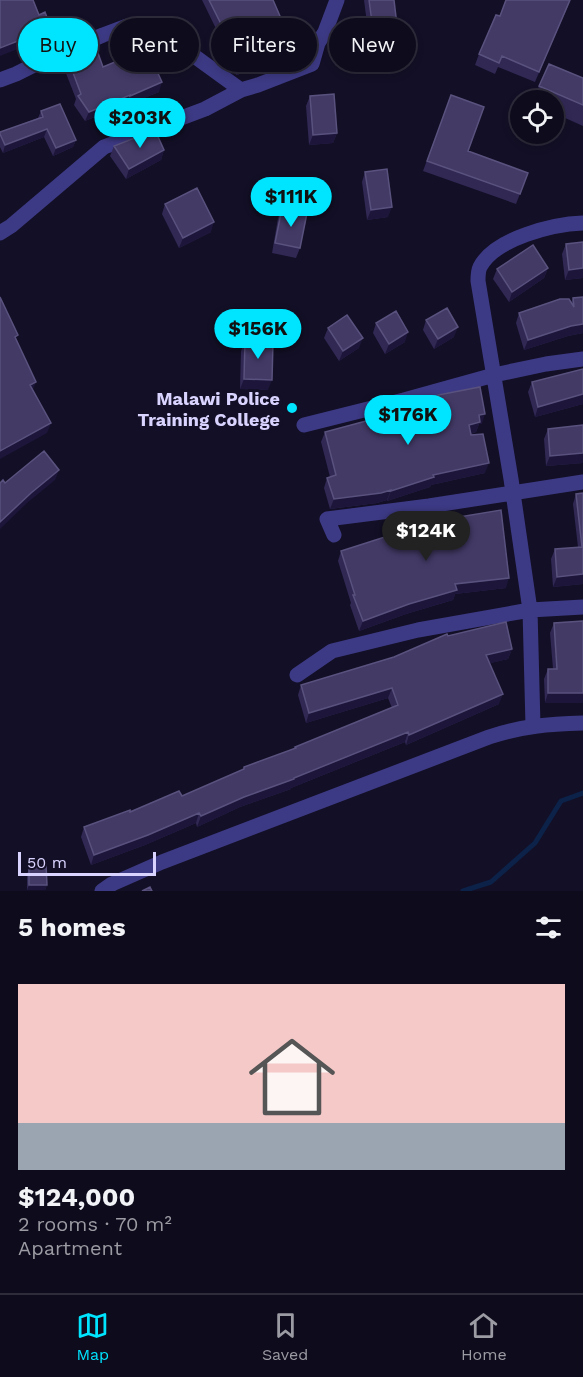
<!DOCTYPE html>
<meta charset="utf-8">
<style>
:root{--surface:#0e0b1c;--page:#171425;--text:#f1f3f6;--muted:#9b9ba3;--line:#2e2b3b;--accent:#00e5ff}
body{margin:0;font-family:"Work Sans",sans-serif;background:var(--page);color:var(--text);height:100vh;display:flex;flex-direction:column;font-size:22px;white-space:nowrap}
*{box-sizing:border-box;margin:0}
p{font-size:20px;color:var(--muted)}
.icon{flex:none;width:33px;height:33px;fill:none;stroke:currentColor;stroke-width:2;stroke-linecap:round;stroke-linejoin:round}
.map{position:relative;height:891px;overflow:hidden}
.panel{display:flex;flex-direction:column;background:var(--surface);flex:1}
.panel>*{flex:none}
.banner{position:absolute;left:18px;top:18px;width:548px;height:54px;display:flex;gap:12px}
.controls{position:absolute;left:510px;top:90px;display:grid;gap:12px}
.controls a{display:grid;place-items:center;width:54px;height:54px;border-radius:50%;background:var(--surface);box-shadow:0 3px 9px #0003,0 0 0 2px var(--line);font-size:30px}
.scale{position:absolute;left:18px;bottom:15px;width:138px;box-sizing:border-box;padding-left:6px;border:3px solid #d9d4ff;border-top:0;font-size:16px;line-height:21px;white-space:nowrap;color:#d9d4ff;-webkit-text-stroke:4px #130f26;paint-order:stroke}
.price{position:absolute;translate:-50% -51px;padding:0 14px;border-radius:21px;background:var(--accent);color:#111;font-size:20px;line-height:39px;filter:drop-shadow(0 2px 3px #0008)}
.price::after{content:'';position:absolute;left:50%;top:36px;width:18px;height:14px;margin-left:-9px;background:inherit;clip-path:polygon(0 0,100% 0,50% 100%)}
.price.current{background:#222;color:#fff}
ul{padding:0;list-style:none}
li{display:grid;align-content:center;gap:12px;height:318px;padding:0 18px}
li+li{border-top:2px solid var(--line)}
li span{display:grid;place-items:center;height:186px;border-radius:0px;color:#555}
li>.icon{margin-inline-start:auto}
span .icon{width:108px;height:108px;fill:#fffc;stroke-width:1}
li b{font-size:26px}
h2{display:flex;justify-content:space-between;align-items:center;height:72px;padding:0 18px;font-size:26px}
.pill{padding:0 21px;border-radius:27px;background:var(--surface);box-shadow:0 3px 9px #0003,0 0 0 2px var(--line);font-size:21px;line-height:54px}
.pill.current{background:var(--accent);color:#111}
.tabs{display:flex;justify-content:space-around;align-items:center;height:84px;border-top:2px solid var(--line);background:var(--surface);font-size:16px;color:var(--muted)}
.tabs a{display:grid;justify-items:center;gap:3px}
.tabs .current{color:var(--accent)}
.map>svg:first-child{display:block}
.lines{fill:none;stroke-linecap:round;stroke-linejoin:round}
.stream{stroke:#0c2248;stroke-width:5}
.minor{stroke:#3d3a85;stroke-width:15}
.wall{fill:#312854}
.shaded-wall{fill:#1d163a}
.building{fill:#433a66;stroke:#5a527e;stroke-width:1.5}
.poi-dot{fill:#00e5ff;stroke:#130f26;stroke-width:2}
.labels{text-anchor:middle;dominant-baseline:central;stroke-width:6;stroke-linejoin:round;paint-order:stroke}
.poi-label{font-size:18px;font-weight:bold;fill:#d9d4ff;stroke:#130f26;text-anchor:end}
</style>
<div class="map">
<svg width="583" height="891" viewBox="0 0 583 891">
<rect width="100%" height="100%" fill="#130f26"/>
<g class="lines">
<!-- stream -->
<path class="stream" d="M463 891 491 882 535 843 561 801 583 793"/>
<!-- minor -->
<path class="minor" d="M0 80 16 74 44 60 103 35 127 26H137L153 29 168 37 241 90 258 85 312 64 318 43 325 32 337 0
M0 233 11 226 104 147 205 109 241 90
M304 425 404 400 494 375 546 364 583 359
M334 535 327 519 429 506 583 482
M297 675 332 651 418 630 530 610 583 607
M533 726 530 610 511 479 478 281C478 276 478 271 480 267 495 238 554 224 583 223
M102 891 112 884 162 862 489 737C521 726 550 724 583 723"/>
</g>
<!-- wall -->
<path class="wall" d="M202 0H273L293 46 290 55 237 75 234 73 223 43Z
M364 0H394L395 44 370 47Z
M568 6 535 82 498 67 495 74 475 65 479 54 500 16Z
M66 54 103 67 159 92 127 105V104L85 121 74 105 76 99 62 63Z
M583 78V126L554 113V100H534L539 86Z
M451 95 468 151 528 173 516 204 423 171Z
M310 96 337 133 333 143 309 145 306 106Z
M41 111 76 140 73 147 53 156 44 137 3 153 0 147V132L38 118Z
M114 146 164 150 161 160 126 179 110 156Z
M365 172 388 217 367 220 362 182Z
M165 204 211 232 179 248 162 214Z
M282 208 300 248 296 258 272 253 278 218Z
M583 242V278L565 280 562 254 566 244Z
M548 268 544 278 509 302 493 279 497 269Z
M583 297V333L568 336 524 350 516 323 519 313 571 303 573 298Z
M426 320 454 337 434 349 423 330Z
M376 323 405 342 385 354 373 333Z
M328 328 359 348 339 361 324 338Z
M245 341 268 390 240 389 241 351Z
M532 382 583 404 535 417 528 392Z
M438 395 482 424H479L476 432 471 434 485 473 431 485 430 487 387 501V500L377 503 330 509 324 488 327 478 330 477 321 442 325 432 366 421 437 397Z
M583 425V463L546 466 544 439 548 429Z
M583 493V584L553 587 551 559 555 549 578 547 573 504 576 494Z
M341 551 506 588 455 594 453 600 406 614 359 631 350 605 351 603 338 561Z
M583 621 545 703 544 679 548 669H553L550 633 554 623Z
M448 636 512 649 508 659 490 663 499 704 406 745 405 742 291 788V789L240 807 197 827 196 823 145 845 91 865 81 837 84 827 182 796 242 770 244 767 295 749V747L392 708 388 698 306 723 298 695 301 685 394 657Z
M29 869 47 885 45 890H27V874Z"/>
<!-- shaded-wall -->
<path class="shaded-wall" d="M570 0 568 6 535 82 539 72Z
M51 28 48 37 0 56V48Z
M398 34 395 44 370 47 374 37Z
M293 46 290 55 237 75 240 66Z
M162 82 159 92 127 105 130 96Z
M130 95 127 104 85 121 89 112Z
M47 129 44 137 3 153 5 145Z
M337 133 333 143 309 145 313 135Z
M76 140 73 147 53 156 56 148Z
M164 150 161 160 126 179 129 169Z
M392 207 388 217 367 220 371 210Z
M214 222 211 232 179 248 183 238Z
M548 268 544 278 509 302 512 292Z
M583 268V278L565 280 569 270Z
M583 324V333L568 336 524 350 528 340 571 326Z
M458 327 454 337 434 349 438 339Z
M408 332 405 342 385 354 389 344Z
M363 338 359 348 339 361 343 351Z
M244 379 272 380 268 390 240 389Z
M36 382 32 392 30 385Z
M583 394V404L535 417 538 407Z
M485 414 482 424H479L476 432 466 435 469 425 479 415Z
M51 423 47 433 0 459V451Z
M583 453V463L546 466 550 456Z
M489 463 485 473 431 485 430 487 387 501 391 491 433 475Z
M59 470 55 480 27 503 0 529V522L31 493Z
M391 490 387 500 377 503 330 509 334 499Z
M583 574V584L553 587 557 577Z
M509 578 506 588 455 594 453 600 406 614 359 631 363 621 455 584Z
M512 649 508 659 483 665 486 655Z
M392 688 388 698 306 723 309 713Z
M548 693H583V703H545Z
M503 694 499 704 406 745 409 735Z
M408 732 405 742 291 788V789L240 807 197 827 201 816 244 797Z
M199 813 196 823 145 845 91 865 94 855Z
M29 885H47L45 890H27Z"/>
<!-- building -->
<path class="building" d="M0 0H33L39 15 45 12 51 28 0 48Z
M209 0H273L293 46 240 66 238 64 226 34Z
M369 0H394L398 34 374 37Z
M506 0H570L539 72 502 56 499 63 479 54 496 15 500 16Z
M94 42 103 67 146 49 155 70 156 69 162 82 130 96V95L89 112 78 96 81 94 66 54Z
M549 64 583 78V105L539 86Z
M334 94 337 133 313 135 310 96Z
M451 95 484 107 468 151 528 173 520 194 427 161Z
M60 104 76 140 56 148 47 129 5 145 0 134V132L43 117 41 111Z
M155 130 164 150 129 169 114 146Z
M387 169 392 207 371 210 365 172Z
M197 188 214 222 183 238 165 204Z
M282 208 307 213 300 248 275 243Z
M583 242V268L569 270 566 244Z
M533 245 548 268 512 292 497 269Z
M0 297 18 335 15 337 36 382 30 385 51 423 0 451Z
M583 297V324L571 326 528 340 519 313 560 299H569L574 307 573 298Z
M447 308 458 327 438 339 426 320Z
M396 311 408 332 389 344 376 323Z
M347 315 363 338 343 351 328 328Z
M245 341 273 342 272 380 244 379Z
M583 369V394L538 407 532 382Z
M480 387 485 414 479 415 480 422 469 425 471 435 483 434 489 463 433 475 434 477 391 491V490L381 493 334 499 327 478 336 475 325 432 366 421 438 397V395Z
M583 425V453L550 456 548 429Z
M44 451 59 470 31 493 0 522V483L3 480 5 483Z
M583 493V574L557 577 555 549 582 547 576 494Z
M501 510 509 578 455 584 457 590 409 604 363 621 353 595H355L341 551 435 521Z
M583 621V693H548V669H557L554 623Z
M506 622 512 649 486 655 503 694 409 735 408 732 294 778V779L244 797 201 816 199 813 148 835 94 855 84 827 130 810V812L179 791 182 796 244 769V767L296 748 295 747 398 705 392 688 309 713 301 685 394 657 447 634 448 636Z
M46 864 47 885H29V869Z
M150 887 152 891H142Z"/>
<!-- markers -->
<circle class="poi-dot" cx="292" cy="408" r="6"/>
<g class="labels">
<!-- poi labels -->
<g class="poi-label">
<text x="280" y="398">Malawi Police<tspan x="280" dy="21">Training College</tspan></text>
</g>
</g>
</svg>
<div class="controls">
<a><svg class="icon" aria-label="locate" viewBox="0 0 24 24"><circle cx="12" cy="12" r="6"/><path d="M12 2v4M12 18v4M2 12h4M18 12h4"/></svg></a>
</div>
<div class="scale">50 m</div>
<b class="price" style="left:140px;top:149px">$203K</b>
<b class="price" style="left:291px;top:228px">$111K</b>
<b class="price" style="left:258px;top:360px">$156K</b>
<b class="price" style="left:408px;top:446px">$176K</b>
<b class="price current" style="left:426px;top:562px">$124K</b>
<div class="banner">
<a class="pill current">Buy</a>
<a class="pill">Rent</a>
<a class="pill">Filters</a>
<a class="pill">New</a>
</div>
</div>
<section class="panel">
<h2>5 homes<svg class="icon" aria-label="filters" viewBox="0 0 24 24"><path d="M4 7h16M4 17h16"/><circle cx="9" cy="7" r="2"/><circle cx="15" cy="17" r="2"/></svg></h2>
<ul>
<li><span style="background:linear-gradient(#f6c9c9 75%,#9aa5b1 0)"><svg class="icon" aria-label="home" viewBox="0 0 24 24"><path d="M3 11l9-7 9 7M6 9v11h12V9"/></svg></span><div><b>$124,000</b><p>2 rooms · 70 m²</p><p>Apartment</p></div></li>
</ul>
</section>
<nav class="tabs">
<a class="current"><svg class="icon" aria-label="map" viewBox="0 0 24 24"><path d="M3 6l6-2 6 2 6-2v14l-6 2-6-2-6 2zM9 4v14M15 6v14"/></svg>Map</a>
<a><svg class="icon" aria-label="saved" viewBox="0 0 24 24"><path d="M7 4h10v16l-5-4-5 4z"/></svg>Saved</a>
<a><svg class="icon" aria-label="home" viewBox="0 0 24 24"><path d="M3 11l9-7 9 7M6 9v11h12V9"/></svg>Home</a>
</nav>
